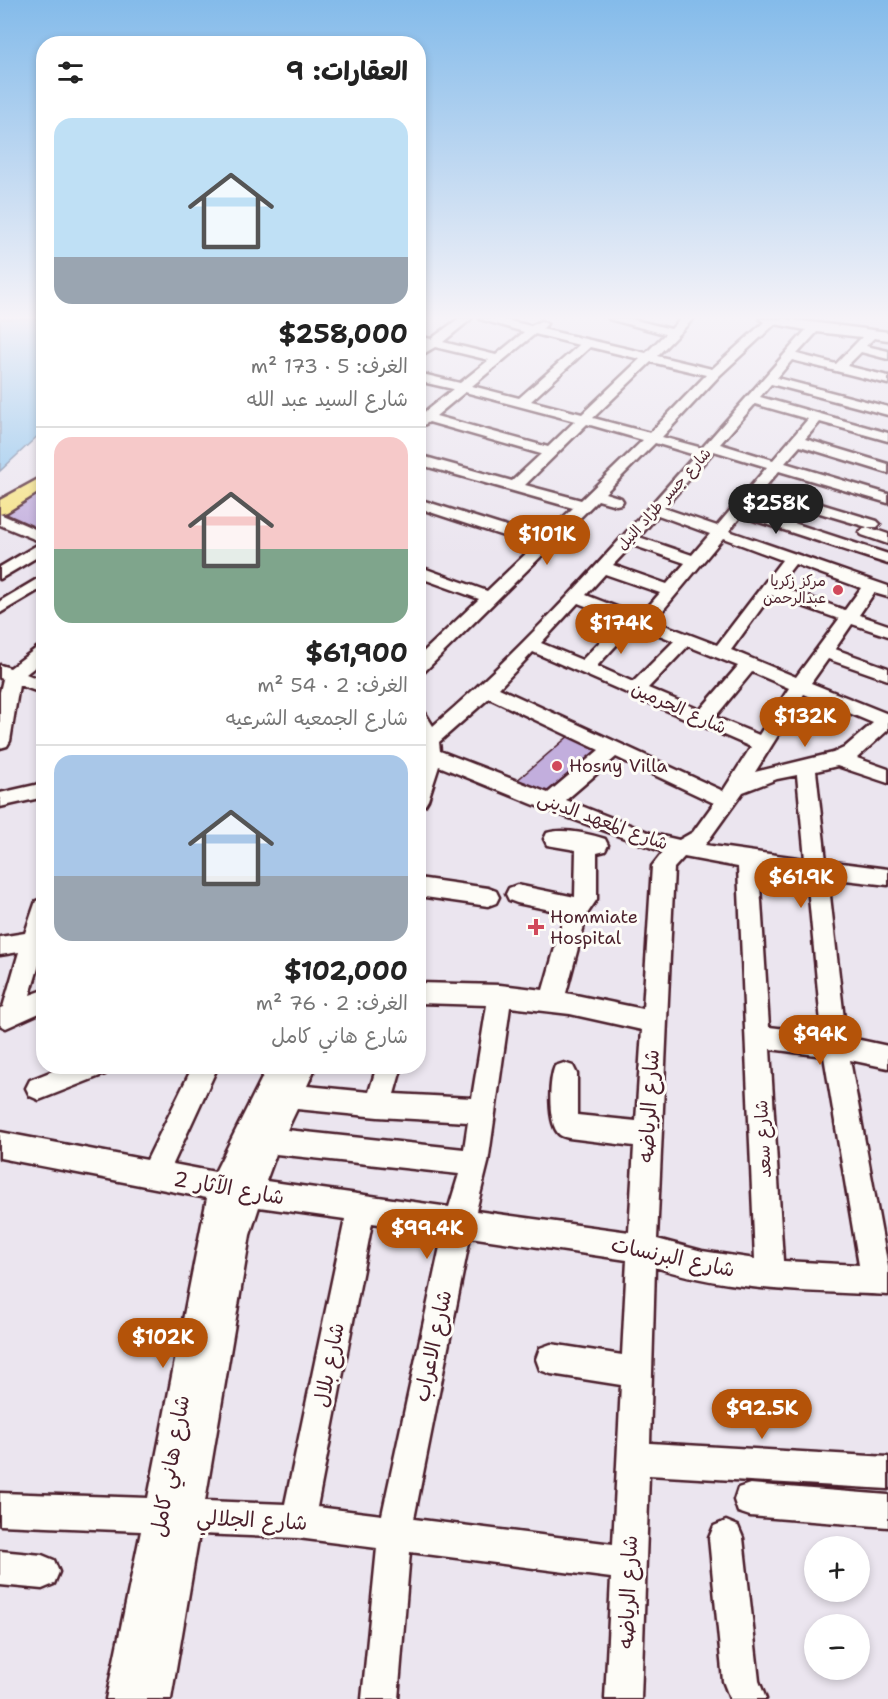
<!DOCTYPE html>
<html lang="ar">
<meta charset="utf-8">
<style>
:root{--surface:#fff;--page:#f6f6f6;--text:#222;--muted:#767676;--line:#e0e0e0;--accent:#b45309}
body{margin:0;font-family:"Shantell Sans","Playpen Sans Arabic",sans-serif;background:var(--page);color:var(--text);direction:rtl;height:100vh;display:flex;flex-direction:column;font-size:22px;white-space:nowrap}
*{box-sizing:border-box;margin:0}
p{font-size:20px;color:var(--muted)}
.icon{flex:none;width:33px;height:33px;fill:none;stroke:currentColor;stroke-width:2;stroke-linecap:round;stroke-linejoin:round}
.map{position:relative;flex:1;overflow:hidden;direction:ltr}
.drawer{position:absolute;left:36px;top:36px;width:390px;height:1038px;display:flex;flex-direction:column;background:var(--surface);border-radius:24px;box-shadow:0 3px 9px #0003;direction:rtl}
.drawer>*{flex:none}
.fabs{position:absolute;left:804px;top:1536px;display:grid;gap:12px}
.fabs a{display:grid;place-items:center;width:66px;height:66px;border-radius:50%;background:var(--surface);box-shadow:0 3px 9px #0003;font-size:30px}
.price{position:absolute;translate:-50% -51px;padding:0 14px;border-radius:21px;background:var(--accent);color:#fff;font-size:20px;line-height:39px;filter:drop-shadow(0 2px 3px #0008)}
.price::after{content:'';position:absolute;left:50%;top:36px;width:18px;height:14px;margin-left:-9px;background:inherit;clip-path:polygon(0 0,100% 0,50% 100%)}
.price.current{background:#222;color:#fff}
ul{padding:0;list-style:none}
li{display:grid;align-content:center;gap:12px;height:318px;padding:0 18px}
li+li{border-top:2px solid var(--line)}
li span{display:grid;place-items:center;height:186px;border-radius:18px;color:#555}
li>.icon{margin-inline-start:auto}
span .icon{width:108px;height:108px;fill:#fffc;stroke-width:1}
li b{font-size:26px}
h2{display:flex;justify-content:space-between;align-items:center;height:72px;padding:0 18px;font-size:26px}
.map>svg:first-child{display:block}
.water{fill:#8fc5ed;stroke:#73839f;stroke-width:1.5}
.building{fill:#c2aedd;stroke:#4a1f2b;stroke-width:1.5}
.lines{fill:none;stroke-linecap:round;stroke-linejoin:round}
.minor-casing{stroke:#4a1f2b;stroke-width:5}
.major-casing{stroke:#4a1f2b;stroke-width:5}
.minor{fill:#fdfcf7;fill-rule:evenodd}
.major{fill:#f6e381;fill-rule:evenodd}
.poi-dot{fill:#d1495b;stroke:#fdfcf7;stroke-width:2}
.labels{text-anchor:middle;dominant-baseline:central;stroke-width:6;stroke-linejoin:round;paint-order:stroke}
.far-street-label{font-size:15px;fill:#4a1f2b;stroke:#fdfcf7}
.far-poi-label{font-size:15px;fill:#4a1f2b;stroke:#fdfcf7;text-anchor:end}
.street-label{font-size:18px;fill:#4a1f2b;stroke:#fdfcf7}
.poi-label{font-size:18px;fill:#4a1f2b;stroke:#fdfcf7;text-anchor:start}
.near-street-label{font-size:21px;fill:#4a1f2b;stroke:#fdfcf7}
</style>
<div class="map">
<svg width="888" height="1699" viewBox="0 0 888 1699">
<rect width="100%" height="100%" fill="#ebe5ef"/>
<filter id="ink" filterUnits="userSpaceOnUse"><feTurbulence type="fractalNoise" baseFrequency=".0167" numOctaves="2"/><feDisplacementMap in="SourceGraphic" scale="12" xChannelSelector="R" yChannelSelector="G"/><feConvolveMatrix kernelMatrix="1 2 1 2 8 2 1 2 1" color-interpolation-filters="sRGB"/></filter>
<g filter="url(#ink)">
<!-- water -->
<path class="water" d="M0 319H43L44 430 0 471Z"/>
<!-- building -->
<path class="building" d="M44 487V531L4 513Z
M570 735 600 750 545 795 515 782Z"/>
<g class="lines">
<!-- minor casing -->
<g class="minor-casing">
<path id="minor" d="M458 319H471L443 342 496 355 524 332 480 319H501L531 326 541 321 547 324 542 329 646 353 665 334 609 319H631L671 329 681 319H693L657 356 712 369 764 322 760 319H786L888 332V340L874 338 866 346 888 351V359L861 352 847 366 888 376V384L792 360 777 378 888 407V415L771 384 760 397 888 433V441L820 422 805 439 888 464V473L800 446 785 463 888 494V503L779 471 765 487 877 521 880 524 877 527H867L759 495 748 508 888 554V564L741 516 729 531 888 586V597L874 593 859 615 888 625V636L852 624 835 649 888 668V680L828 659 811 683 888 714V730L857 758 888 769V783L837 766 816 771 826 861 888 869V885L828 878 846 1037 888 1046V1068L850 1060 888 1267V1295C810 1291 731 1292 655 1267L650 1443 888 1457V1489L649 1475 641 1699H605L611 1578 410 1552 398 1699H362L377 1548 298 1538 199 1534 171 1699H106L141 1531 0 1525V1493L148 1498 207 1198 0 1158V1132L147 1160 193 1066H218L173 1164 215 1172 268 1066H316L307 1086 369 1092 377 1066H402L394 1094 472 1098 487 1005 418 1003V983L500 985 543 990 565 913 517 903 509 900 506 894 509 888 517 885 575 897 576 850 547 845 544 839 547 833C563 828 589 834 605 839L608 845 605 851 597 853V899L587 914 566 993 643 1009 652 866 663 852 542 808 439 766 428 800 425 805 418 807 421 758H418V711L425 713 433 726C529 644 613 548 695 455L655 443 605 493 621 498 623 501 621 504 616 505 598 500 424 672 418 674V657L479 599 418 577V566L487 591 534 546 418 508V499L542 538 573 508 418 464V455L512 481 541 454 429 422 418 428V417L453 389 418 381V373L460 383 489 360 435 347 418 357V348L424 344 418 343V336L431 339ZM775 324 806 330 702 448 662 437 719 376ZM817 332 862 337 836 364 797 354ZM535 334 579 345 519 398 472 386ZM590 347 640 359 582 414 531 401ZM651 362 706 375 650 433 593 418ZM465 392 575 421 548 447 436 416ZM755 404 808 419 773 460 720 444ZM587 424 643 440 581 500 525 485ZM714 451 767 467 717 526 664 508ZM658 515 710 534 692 555 639 537ZM723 538 782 560 717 645 654 621ZM632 545 685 563 667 584 613 565ZM795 564 861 588 845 610 778 586ZM605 574 660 593 640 616 586 595ZM771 595 839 619 796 677 731 650ZM578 603 621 620 582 660 541 643ZM635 625 674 641 633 682 597 666ZM688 646 738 666 700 710 648 688ZM533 652 751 747 723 791 499 688ZM752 672 789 688 759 735 715 717ZM804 694 873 723 844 748 833 753 755 772ZM489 698 599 750 548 793 440 751 439 742ZM616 757 714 803 693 832 679 840 653 834 566 800ZM797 775 805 859 705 845 743 792 777 779ZM684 857 738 867 755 1259 702 1251 657 1239 674 868ZM759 870 807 876 822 1033 769 1027ZM510 1007 570 1014 642 1030 636 1121 577 1115V1074L573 1066 564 1063 555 1066C549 1079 547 1125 560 1135 563 1137 566 1137 569 1138L634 1146 629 1232 476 1211 488 1163ZM770 1049 824 1056 859 1265 783 1261ZM297 1109 378 1117 468 1122 464 1149 287 1130ZM276 1154 459 1174 449 1207 266 1181ZM259 1207 345 1219 285 1504 205 1501 250 1235ZM372 1223 443 1233 382 1515 317 1507ZM470 1237 627 1260 622 1355 551 1344 540 1348 536 1359 540 1370 551 1374 621 1385 613 1544 414 1519Z
M0 514 44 533V543L0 525Z
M867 527 888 534V544L862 535 859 532Z
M39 544 44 545V553L0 579V567Z
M44 575V587L0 613V601Z
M44 646V660L26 674 44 681V694L19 685 10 741 7 746 0 748V692L3 679 0 678V665L10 668 38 647Z
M44 783V797L0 807V793Z
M418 878 488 888 496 891 499 897 496 903 488 906 418 896Z
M44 898V948L30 995 44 990V1011L6 1028 0 1025V1008L3 1007 19 952 0 955V937L25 933 36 901Z
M65 1066H108L105 1074 39 1100 30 1096 26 1088 30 1080Z
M750 1484 888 1495V1527L750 1516 738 1512 734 1500 738 1488Z
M726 1521 738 1526 743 1538 759 1681 766 1699H730L723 1681 709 1538 714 1526Z
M0 1551 42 1555 54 1560 59 1572 54 1584 42 1589 0 1585Z"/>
</g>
<!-- major casing -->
<g class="major-casing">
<path id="major" d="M44 476V489L7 512 0 514V500Z"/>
</g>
<!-- minor -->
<use href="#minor" class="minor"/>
<!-- major -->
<use href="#major" class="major"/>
</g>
</g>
<!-- sky -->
<linearGradient id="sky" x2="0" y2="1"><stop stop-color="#84bbea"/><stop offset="0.57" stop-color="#f6f3f8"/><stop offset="1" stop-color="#f6f3f8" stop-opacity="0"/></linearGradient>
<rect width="888" height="557" fill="url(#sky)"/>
<!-- markers -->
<g class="poi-dot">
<circle cx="838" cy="590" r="6"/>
<circle cx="557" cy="766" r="6"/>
<path d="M533 918h6v6h6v6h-6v6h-6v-6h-6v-6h6z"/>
</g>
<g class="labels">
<!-- far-street labels -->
<g class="far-street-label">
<text transform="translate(664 499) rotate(-48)">شارع جسر طراد النيل</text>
</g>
<!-- far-poi labels -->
<g class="far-poi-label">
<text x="826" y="581">مركز زكريا<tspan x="826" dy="17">عبدالرحمن</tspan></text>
</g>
<!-- street labels -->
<g class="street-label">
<text transform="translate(679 708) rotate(24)">شارع الحرمين</text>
<text transform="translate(603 821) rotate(20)">شارع المعهد الدينى</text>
<text transform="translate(763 1139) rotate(-93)">شارع سعد</text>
</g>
<!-- poi labels -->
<g class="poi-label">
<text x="569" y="766">Hosny Villa</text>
<text x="550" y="917">Hommiate<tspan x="550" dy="21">Hospital</tspan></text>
</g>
<!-- near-street labels -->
<g class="near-street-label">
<text transform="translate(649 1106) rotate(-87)">شارع الرياضه</text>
<text transform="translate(229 1188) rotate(10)">شارع الآثار 2</text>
<text transform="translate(673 1257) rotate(12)">شارع البرنسات</text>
<text transform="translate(433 1346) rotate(-78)">شارع الاعراب</text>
<text transform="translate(329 1365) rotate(-79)">شارع بلال</text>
<text transform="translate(170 1466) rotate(-80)">شارع هاني كامل</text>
<text transform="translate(252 1520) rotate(3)">شارع الجلالي</text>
<text transform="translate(628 1592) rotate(-88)">شارع الرياضه</text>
</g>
</g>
</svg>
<div class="fabs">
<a>+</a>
<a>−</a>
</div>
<b class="price current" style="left:776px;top:535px">$258K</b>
<b class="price" style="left:547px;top:566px">$101K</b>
<b class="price" style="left:621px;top:655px">$174K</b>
<b class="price" style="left:805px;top:748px">$132K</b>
<b class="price" style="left:801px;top:909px">$61.9K</b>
<b class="price" style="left:820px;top:1066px">$94K</b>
<b class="price" style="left:427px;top:1260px">$99.4K</b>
<b class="price" style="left:163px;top:1369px">$102K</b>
<b class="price" style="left:762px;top:1440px">$92.5K</b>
<section class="drawer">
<h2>العقارات: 9<svg class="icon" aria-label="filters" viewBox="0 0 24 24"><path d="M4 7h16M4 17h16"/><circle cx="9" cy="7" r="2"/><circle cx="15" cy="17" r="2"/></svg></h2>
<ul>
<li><span style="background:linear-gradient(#bfe0f5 75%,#9aa5b1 0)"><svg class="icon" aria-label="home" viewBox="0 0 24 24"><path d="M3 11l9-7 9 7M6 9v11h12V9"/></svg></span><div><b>$258,000</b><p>الغرف: 5 · 173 m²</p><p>شارع السيد عبد الله</p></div></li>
<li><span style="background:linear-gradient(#f6c9c9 60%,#7fa58c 0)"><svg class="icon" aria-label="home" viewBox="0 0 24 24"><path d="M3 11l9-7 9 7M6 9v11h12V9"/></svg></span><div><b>$61,900</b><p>الغرف: 2 · 54 m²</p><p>شارع الجمعيه الشرعيه</p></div></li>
<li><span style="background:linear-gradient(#a9c7e8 65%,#9aa5b1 0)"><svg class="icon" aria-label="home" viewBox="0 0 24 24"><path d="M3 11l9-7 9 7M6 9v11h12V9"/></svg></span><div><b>$102,000</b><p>الغرف: 2 · 76 m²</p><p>شارع هاني كامل</p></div></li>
</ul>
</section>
</div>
